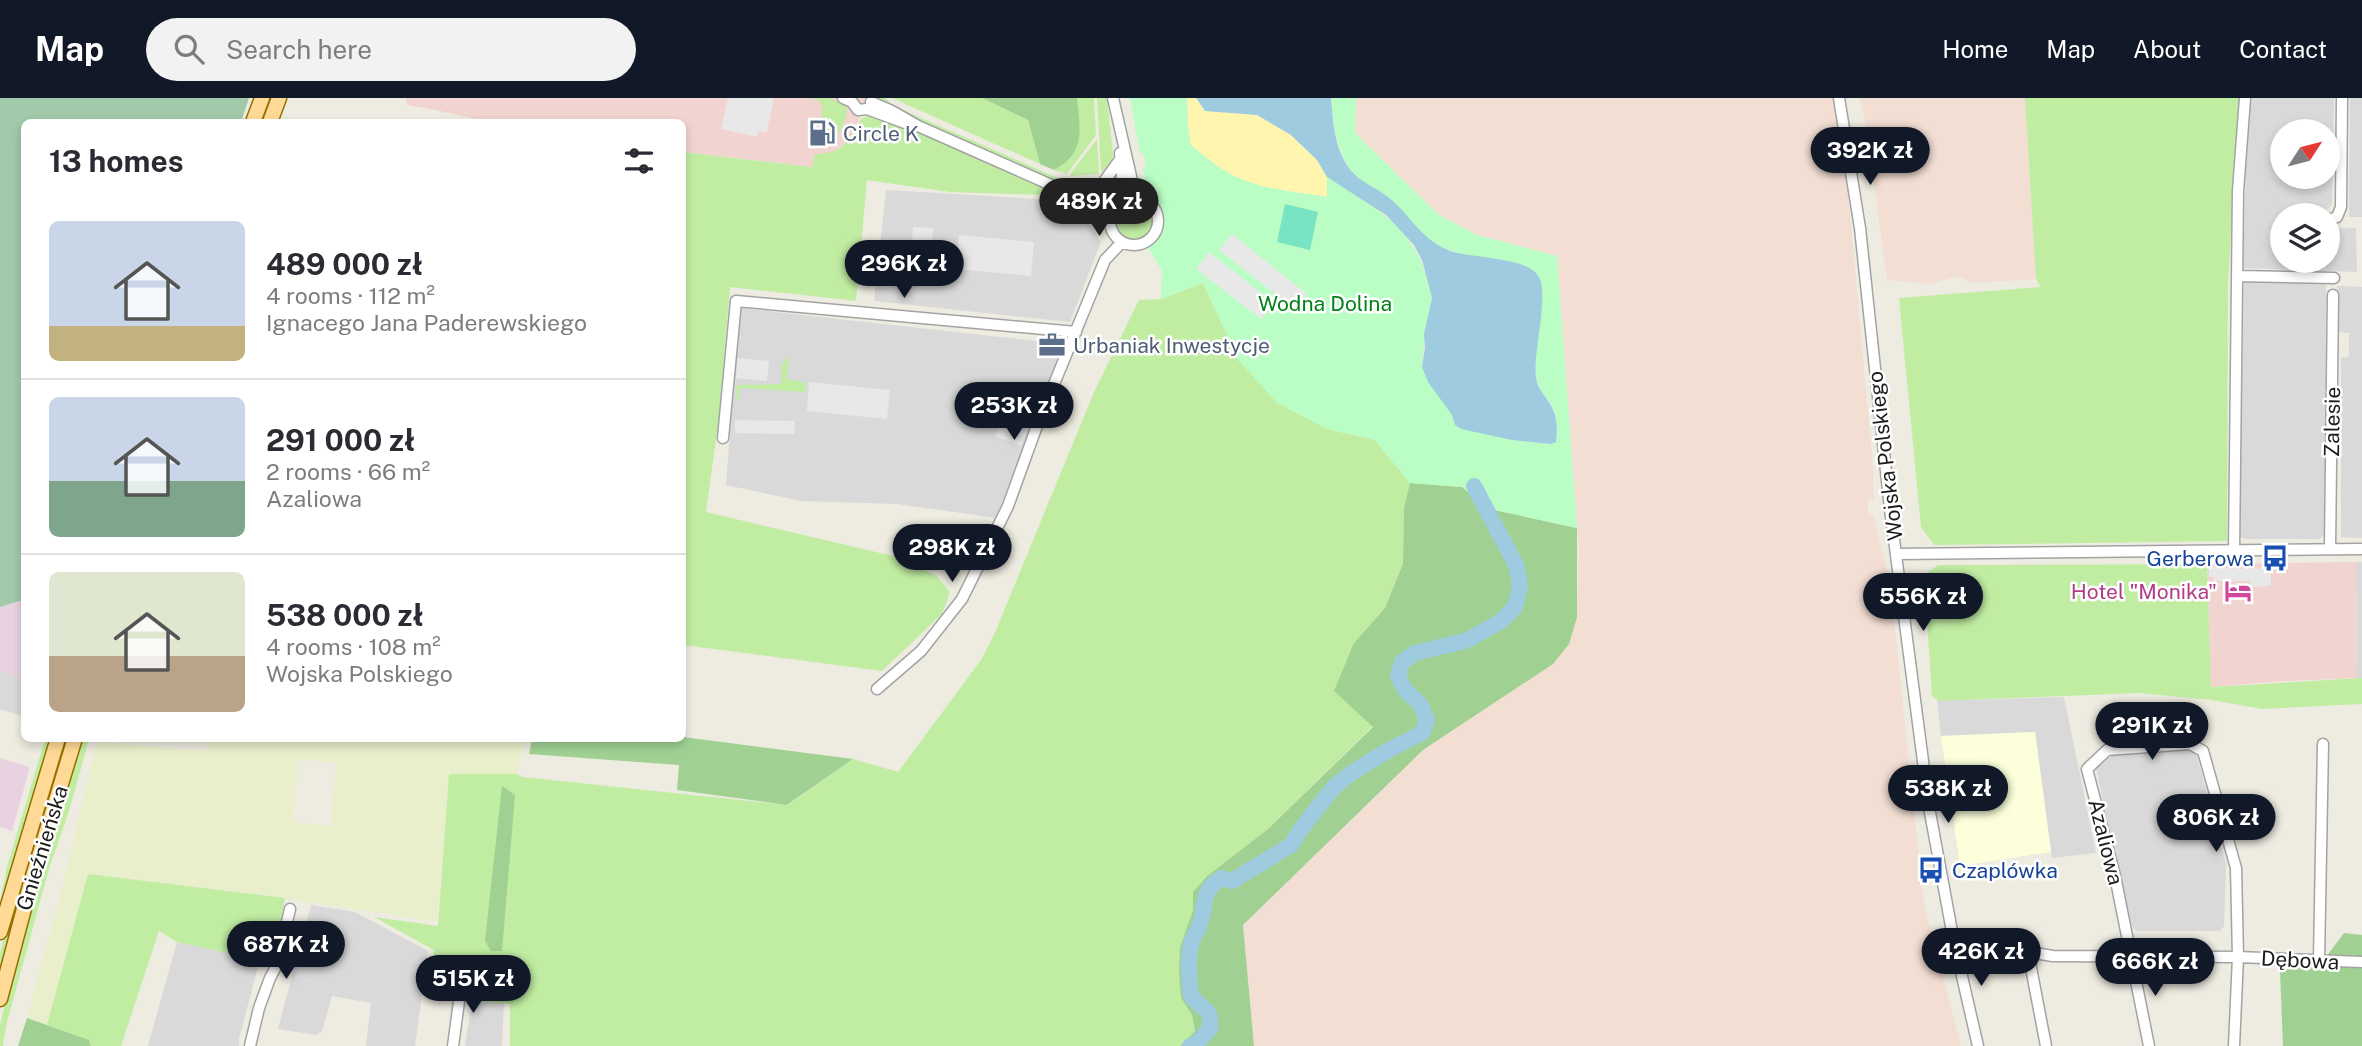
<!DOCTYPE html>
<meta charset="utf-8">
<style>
:root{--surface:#fff;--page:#f2f2f3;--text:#2b2b33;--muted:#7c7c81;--line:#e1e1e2;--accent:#111827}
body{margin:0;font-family:"Public Sans",sans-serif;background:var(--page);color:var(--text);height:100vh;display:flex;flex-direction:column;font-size:26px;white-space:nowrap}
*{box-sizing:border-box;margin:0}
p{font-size:23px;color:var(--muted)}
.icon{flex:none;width:38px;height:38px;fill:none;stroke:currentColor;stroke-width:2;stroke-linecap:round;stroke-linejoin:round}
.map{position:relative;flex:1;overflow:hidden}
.panel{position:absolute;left:21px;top:21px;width:665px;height:623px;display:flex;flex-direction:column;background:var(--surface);border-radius:10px;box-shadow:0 4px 10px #0003}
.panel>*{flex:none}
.needle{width:46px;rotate:54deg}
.controls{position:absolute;left:2270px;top:21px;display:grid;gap:14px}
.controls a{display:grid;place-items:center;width:70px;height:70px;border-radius:50%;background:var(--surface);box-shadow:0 4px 10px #0003;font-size:35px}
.price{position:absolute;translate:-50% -60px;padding:0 16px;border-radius:24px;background:var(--accent);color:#fff;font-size:23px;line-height:46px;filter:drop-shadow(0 2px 4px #0008)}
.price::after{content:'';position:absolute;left:50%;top:42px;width:21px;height:16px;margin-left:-10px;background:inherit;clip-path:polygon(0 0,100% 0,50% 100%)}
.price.on{background:#222;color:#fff}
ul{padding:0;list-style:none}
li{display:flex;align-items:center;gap:21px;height:175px;padding:0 28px}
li+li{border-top:2px solid var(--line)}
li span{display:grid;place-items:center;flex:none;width:196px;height:140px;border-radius:10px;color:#555}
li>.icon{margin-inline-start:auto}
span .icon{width:84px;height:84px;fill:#fffc;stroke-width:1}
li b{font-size:30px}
h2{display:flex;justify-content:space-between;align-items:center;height:84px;padding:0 28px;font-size:30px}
header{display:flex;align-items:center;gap:42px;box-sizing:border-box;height:98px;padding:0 35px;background:var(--accent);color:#fff}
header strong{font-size:33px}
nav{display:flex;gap:38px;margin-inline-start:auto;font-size:24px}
.search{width:490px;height:63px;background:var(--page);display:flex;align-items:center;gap:18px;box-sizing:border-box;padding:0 24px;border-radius:38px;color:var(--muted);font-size:26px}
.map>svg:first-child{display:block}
.residential{fill:#dad9d9;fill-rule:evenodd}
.commercial{fill:#f1d3cf}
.industrial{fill:#e8d2e2}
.education{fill:#fcffda}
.military{fill:#f2ded3}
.farmland{fill:#e9efcb;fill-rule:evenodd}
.grass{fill:#c1eda3}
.forest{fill:#a0d193}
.sand{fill:#fff5af}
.cemetery{fill:#a1c9aa}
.park{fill:#bafdc5}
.pitch{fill:#79e4c3}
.parking{fill:#e8e8e8}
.water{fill:#9ecbdf}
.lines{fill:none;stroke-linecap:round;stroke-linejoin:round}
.river{stroke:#9ecbdf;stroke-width:16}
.minor-casing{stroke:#a3a3a3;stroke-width:13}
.major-casing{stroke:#957000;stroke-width:17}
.minor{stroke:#fff;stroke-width:10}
.major{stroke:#ffda96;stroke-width:14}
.labels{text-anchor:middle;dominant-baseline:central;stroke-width:5;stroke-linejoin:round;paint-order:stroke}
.service-label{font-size:21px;fill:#4e5e75;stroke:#fff;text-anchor:start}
.park-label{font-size:21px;fill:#048019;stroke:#fff}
.street-label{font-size:21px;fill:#1c1c1c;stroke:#fff}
.transit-label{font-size:21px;fill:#164399;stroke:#fff;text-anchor:end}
.hotel-label{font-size:21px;fill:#b23c85;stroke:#fff;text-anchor:end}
</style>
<header>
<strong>Map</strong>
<div class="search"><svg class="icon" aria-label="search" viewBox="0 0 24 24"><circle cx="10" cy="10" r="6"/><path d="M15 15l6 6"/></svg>Search here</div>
<nav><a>Home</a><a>Map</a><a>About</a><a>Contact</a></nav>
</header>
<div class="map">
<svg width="2362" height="948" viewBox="0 0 2362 948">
<rect width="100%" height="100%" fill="#eeebe1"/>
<!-- residential -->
<path class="residential" d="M2251 0H2334L2332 107 2324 114H2315V117H2282V163H2328V131L2356 130 2357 174 2243 170 2247 32ZM2282 33H2328V79H2282Z
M2350 0H2362V119H2349Z
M886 92 1055 102 1089 125 1101 144 1070 224 874 203Z
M2244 182 2326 184 2325 436 2319 441H2247L2242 440 2239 436Z
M2337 188 2362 189V440L2341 439V260L2349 259V235L2336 234Z
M740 210 1064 246 996 420 897 406 801 403 726 387Z
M2356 464H2362V580H2357Z
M0 573 24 581V619L0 611Z
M2064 599 2096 755 2052 760 2035 634 1941 638 1937 603Z
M2189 650 2196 654 2226 766 2224 828 2220 833H2137L2129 826 2096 670 2109 655Z
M311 807 355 814 428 853 415 948H366L371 905 332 898 322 933 316 937 278 931Z
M177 844 260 862 239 940V948H148Z
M478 903 504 905 502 948H465L471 909Z"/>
<!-- commercial -->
<path class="commercial" d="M406 0H869L849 42 837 52 825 56H815L813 69 683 54 682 24H490L431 11 407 7Z
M2356 464 2357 580 2283 583 2211 589 2207 466Z"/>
<!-- industrial -->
<path class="industrial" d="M19 503 24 504V581L0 573V509Z
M0 660 30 669 12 733 0 729Z"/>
<!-- education -->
<path class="education" d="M2035 634 2051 754 1960 768 1941 638Z"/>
<!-- military -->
<path class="military" d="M1356 0H1832L1844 51 1873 370 1874 401H1868V415L1874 420 1890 484 1924 806 1961 948H1254L1243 827 1423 652 1553 566 1577 519 1579 453 1557 158 1477 137 1439 117 1355 35Z
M1860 0H2025L2036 181 1973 185 1957 178 1930 186 1887 182 1866 26Z"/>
<!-- farmland -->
<path class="farmland" d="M211 640 524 641 517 676H449L437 824 285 800 88 776 47 927 27 920 61 795 97 644 206 653ZM298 661 336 665 331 729 293 724Z"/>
<!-- grass -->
<path class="grass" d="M811 0H829L838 4 840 1 847 10C848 23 832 56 817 40L826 39 827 33 819 31 823 9 819 3Z
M875 0H885L894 8 1062 82 1075 84 1098 82 1082 90 1067 88 910 19Z
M892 0H982L1028 22 1040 66Z
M1077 0H1094L1096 37 1067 76 1054 72 1061 68Z
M1097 0H1107L1113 56 1112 64 1106 77 1101 73Z
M2025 0H2239L2228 184 2227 443 1934 447 1921 429 1899 200 2041 189 2036 181Z
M872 16 910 30 1051 92 1044 97 950 94 867 82 856 203 730 189 719 320 706 414 893 458 937 478 950 494 942 516 882 573 683 547V54L812 69 815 56C843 56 849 42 861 21Z
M1097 41 1099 76 1071 78V75Z
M1117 124a18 18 0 1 1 36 0a18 18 0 1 1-36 0Z
M1203 185 1239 263 1327 331 1375 342 1410 385 1404 410 1403 464 1385 510 1354 545 1373 628 1268 731 1207 778 1193 794V812L1180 849 1181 900 1192 917 1195 933 1180 948H510V906L478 903 471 909 467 876 433 873 434 852 374 819 438 828 449 676H517L523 679 788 707 853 661 898 674 981 562 994 537 1094 294 1139 202 1161 201Z
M789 258 787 281 800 283V285L806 284 805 294 740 290 739 301H736L737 287 781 286 782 266Z
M2207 466 2211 589 2362 580V606L2263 611 2211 602 2140 595 1939 603 1932 598 1924 477 1938 467Z
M45 641H49L51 643 13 767 0 804 7 769Z
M80 641H89L69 713 49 771 6 928 3 948H0V927L22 834Z
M60 653 65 655 0 884V855L6 830Z
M88 776 285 800 275 854 260 862 177 844 159 833 121 948H91L89 942 47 927Z"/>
<!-- forest -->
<path class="forest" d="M982 0H1077C1080 31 1086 55 1054 72L1040 66 1028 22Z
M1410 385 1462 389 1490 411 1577 430V519L1569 546 1553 566 1423 652 1243 827 1254 948H1180L1195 933 1192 917 1181 900 1179 875 1180 849 1193 812V794L1207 778 1268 731 1373 629 1334 593 1354 545 1385 510 1403 465 1404 410Z
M683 639 853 661 787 707 677 692 679 667 529 656 532 641Z
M502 688 515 697 502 853H491L485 843Z
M2344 835 2362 837V948H2283L2280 872 2326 859Z
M27 920 89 942 91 948H18Z"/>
<!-- sand -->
<path class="sand" d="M1187 0H1196L1205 13 1257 17 1291 37 1317 62 1327 79 1328 99C1298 94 1264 92 1236 79 1219 71 1206 59 1191 47L1188 29Z"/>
<!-- cemetery -->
<path class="cemetery" d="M0 0H249L241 24H24V504L19 503 0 509Z"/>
<!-- park -->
<path class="park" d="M1130 0H1187L1188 29 1191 47C1206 59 1219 71 1236 79 1264 92 1298 94 1327 99V79C1368 105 1414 129 1426 179 1428 186 1431 194 1432 200 1432 210 1427 222 1425 232 1423 244 1424 257 1422 269L1452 317 1455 327 1512 342 1551 346 1556 344C1558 331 1557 318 1551 306 1546 298 1540 293 1537 283 1533 265 1540 215 1543 195L1520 166C1488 160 1448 159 1423 137 1409 125 1400 108 1386 97 1379 92 1369 89 1362 83 1337 62 1334 32 1331 0H1356L1355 35 1439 117 1477 137 1557 158 1577 430 1490 411 1462 389 1410 385 1375 342 1327 331 1277 305 1239 263 1203 185 1161 201 1162 173 1147 148C1160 139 1166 123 1157 108 1149 97 1141 99 1136 83L1145 80 1143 70 1146 69 1143 55H1140Z"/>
<!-- pitch -->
<path class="pitch" d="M1285 106 1318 114 1310 152 1277 144Z"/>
<!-- parking -->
<path class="parking" d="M728 0H774L767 34 759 33 757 39 721 31Z
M913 129 933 130 932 150 936 151 935 165 911 164Z
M1232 136 1307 196 1296 212 1219 152Z
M959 137 1034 144 1031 178 956 171Z
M1209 154 1274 205 1261 221 1196 171Z
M738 260 769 263 767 283 736 280Z
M809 284 890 292 887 321 807 313Z
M1013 294 1043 295 1021 348 995 338Z
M735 322 795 323 794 336 735 335Z
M2209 468 2230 471 2271 470V488L2251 489 2250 483H2214V479H2209Z"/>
<!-- water -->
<path class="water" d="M1196 0H1331C1333 23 1334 47 1347 67 1356 82 1371 87 1384 96 1409 113 1418 140 1448 152 1469 161 1528 158 1539 179 1549 197 1533 255 1536 279 1537 289 1543 295 1548 303 1557 315 1558 330 1556 344L1551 346 1512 342 1461 331 1455 327 1452 317 1428 284 1422 269 1425 250 1424 236 1432 200 1422 162 1414 147 1386 117 1327 79 1317 62 1291 37 1257 17 1205 13Z"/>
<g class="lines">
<!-- river -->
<path class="river" d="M1190 948 1197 945 1211 929 1209 915 1191 898C1189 879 1187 861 1192 843 1194 836 1200 830 1201 823 1207 802 1200 795 1221 780L1232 783 1291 747 1301 731 1334 689 1350 676 1387 653 1422 635 1427 622 1420 606 1405 592 1398 578 1402 564 1415 555 1465 543 1500 524 1515 509 1520 488 1516 467 1474 388"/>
<!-- minor casing -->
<g class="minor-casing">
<path id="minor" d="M843 0 852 4 858 12 867 11 905 25
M1113 0 1136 100
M1839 0 1860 130 1890 411 1929 709 1953 839 1978 948
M871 4 892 13 918 28 1067 94 1111 120
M1120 55 1124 102
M1080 96 1116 109
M1081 96 1103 85 1121 60
M1110 123a24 24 0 1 1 48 0a24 24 0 1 1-48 0Z
M2328 122 2337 119 2341 109 2342 0
M2238 178 2334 180
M723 340 736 203 1076 234
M2330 451 2333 197
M2234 453 2238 93 2245 0
M1897 456 2362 451
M877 591 921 553 962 501 1008 408 1038 325 1105 162 1122 144
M1953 839 1982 838 2028 854 2053 858 2238 859 2362 864
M2028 854 2046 948
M2319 862 2323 646
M250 948 259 910 270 880 277 867 290 811
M453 948 462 881
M2149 948 2115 778 2087 671 2107 652 2190 646 2203 653 2236 770 2238 859 2234 948"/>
</g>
<!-- major casing -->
<g class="major-casing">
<path id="major" d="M253 24 262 0
M270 24 279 0
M0 834 58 640
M0 901 30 788 75 640"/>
</g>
<!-- minor -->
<use href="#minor" class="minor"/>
<!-- major -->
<use href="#major" class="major"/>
</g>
<!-- icons -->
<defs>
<g id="fuel-bare" transform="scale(2.1)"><path d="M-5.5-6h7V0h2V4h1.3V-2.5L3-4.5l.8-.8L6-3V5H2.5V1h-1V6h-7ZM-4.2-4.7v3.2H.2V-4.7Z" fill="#5c6f8a" stroke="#fff" stroke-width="2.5" paint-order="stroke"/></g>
<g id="office-bare" transform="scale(2.1)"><path d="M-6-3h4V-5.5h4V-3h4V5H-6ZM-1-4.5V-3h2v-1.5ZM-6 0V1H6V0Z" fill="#5c6f8a" stroke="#fff" stroke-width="2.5" paint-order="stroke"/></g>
<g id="bus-bare" transform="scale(2.1)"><path d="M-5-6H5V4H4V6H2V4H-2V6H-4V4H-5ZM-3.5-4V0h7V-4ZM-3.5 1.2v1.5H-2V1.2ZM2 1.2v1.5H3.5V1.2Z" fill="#1a4fb4" stroke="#fff" stroke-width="2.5" paint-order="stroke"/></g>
<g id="hotel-bare" transform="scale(2.1)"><path d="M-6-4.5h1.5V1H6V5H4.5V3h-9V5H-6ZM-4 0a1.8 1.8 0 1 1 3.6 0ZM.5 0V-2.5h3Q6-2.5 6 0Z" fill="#d1479c" stroke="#fff" stroke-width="2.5" paint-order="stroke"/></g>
</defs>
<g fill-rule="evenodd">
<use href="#fuel-bare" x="822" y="35"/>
<use href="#office-bare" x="1052" y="247"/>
<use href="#bus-bare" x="2275" y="460"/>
<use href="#hotel-bare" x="2238" y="493"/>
<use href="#bus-bare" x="1931" y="772"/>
</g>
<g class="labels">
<!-- service labels -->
<g class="service-label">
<text x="843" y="35">Circle K</text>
<text x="1073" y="247">Urbaniak Inwestycje</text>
</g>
<!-- park labels -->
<g class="park-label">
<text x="1325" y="205">Wodna Dolina</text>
</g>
<!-- street labels -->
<g class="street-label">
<text transform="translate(2332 324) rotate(-89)">Zalesie</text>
<text transform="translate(1885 358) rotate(-97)">Wojska Polskiego</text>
<text transform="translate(2106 744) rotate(76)">Azaliowa</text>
<text transform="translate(42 750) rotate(-73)">Gnieźnieńska</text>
<text transform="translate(2300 862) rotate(3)">Dębowa</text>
</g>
<!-- transit labels -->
<g class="transit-label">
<text x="2254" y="460">Gerberowa</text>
<text x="1952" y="772" text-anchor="start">Czaplówka</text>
</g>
<!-- hotel labels -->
<g class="hotel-label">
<text x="2217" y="493">Hotel "Monika"</text>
</g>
</g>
</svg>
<div class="controls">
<a><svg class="needle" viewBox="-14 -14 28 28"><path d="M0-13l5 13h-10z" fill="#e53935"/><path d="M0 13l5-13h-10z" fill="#7c7c81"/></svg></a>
<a><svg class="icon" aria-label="layers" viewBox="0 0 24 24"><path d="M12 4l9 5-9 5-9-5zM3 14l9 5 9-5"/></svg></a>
</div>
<b class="price" style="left:1870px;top:89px">392K zł</b>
<b class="price on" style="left:1099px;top:140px">489K zł</b>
<b class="price" style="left:904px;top:202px">296K zł</b>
<b class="price" style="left:1014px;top:344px">253K zł</b>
<b class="price" style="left:952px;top:486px">298K zł</b>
<b class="price" style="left:1923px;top:535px">556K zł</b>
<b class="price" style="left:2152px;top:664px">291K zł</b>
<b class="price" style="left:1948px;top:727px">538K zł</b>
<b class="price" style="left:2216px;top:756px">806K zł</b>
<b class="price" style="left:286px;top:883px">687K zł</b>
<b class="price" style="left:1981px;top:890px">426K zł</b>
<b class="price" style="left:2155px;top:900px">666K zł</b>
<b class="price" style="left:473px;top:917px">515K zł</b>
<section class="panel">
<h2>13 homes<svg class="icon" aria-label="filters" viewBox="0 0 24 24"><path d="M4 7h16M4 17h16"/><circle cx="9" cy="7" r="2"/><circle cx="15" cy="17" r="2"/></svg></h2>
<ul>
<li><span style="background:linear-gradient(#c9d6e8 75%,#c2b280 0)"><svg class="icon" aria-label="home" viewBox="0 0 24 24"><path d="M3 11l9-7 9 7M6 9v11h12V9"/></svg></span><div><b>489 000 zł</b><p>4 rooms · 112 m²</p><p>Ignacego Jana Paderewskiego</p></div></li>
<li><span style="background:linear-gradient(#c9d6e8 60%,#7fa58c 0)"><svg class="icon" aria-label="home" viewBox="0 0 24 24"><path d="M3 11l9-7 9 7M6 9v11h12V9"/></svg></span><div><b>291 000 zł</b><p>2 rooms · 66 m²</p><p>Azaliowa</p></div></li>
<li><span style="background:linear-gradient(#dfe7d0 60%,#b9a48a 0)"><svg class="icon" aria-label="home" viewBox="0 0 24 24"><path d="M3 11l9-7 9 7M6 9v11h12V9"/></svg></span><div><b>538 000 zł</b><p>4 rooms · 108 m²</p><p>Wojska Polskiego</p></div></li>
</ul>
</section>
</div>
